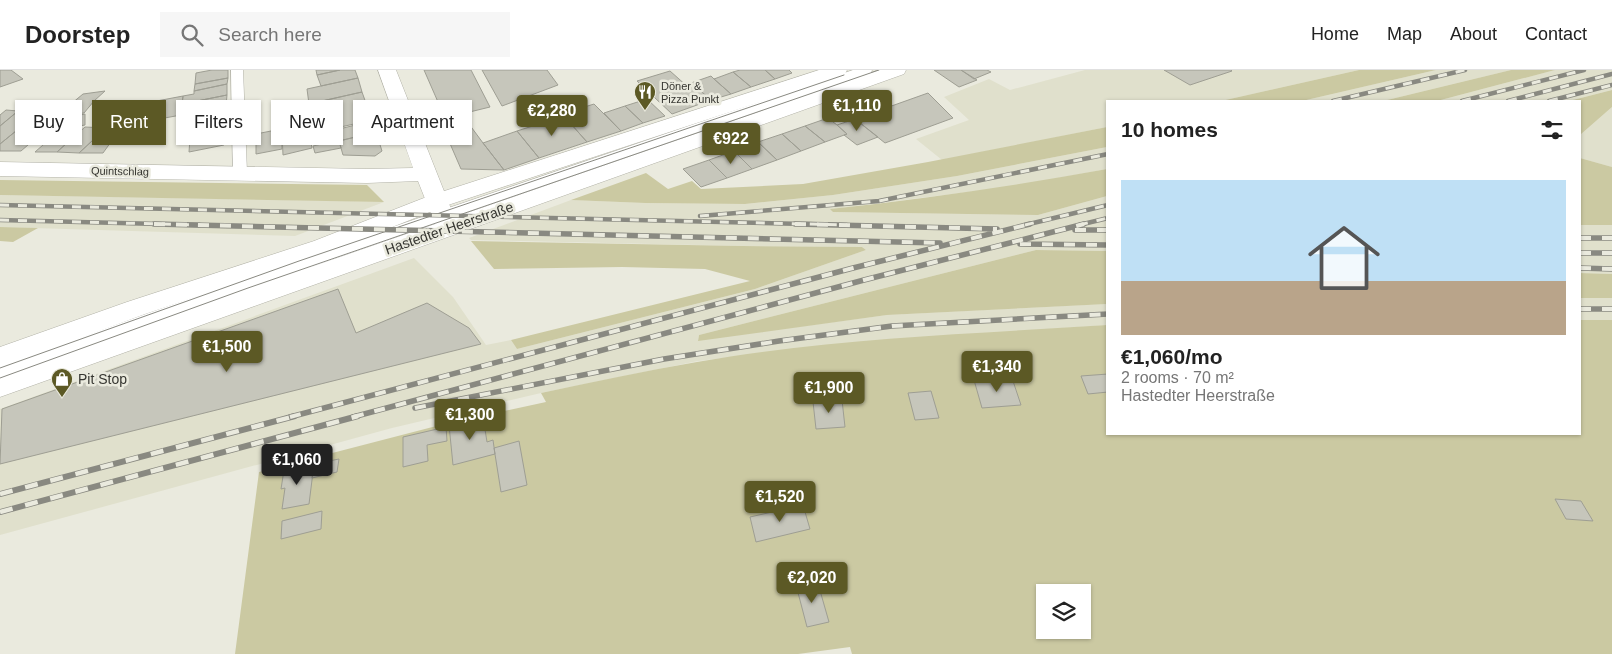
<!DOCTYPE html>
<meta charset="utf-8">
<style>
:root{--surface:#fff;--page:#f6f6f6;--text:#222;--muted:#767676;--line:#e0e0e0;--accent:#5c5925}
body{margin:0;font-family:Arial,sans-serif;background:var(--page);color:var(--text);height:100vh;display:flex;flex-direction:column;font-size:19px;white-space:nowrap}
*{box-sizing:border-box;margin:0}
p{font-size:16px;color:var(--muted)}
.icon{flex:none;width:28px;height:28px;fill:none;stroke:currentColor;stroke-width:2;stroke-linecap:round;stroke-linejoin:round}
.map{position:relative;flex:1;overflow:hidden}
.panel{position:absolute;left:1106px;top:30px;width:475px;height:335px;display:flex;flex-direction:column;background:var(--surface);border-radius:0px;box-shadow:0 1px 4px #0004}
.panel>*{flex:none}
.hud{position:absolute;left:15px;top:30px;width:475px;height:45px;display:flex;gap:10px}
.buttons{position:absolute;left:1036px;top:514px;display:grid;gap:10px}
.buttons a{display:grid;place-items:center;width:55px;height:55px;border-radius:0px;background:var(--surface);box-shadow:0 1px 4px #0004;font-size:25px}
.price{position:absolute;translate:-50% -42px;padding:0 11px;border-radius:5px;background:var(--accent);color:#fff;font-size:16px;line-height:32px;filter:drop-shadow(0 1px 2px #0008)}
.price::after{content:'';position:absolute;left:50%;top:30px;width:15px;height:11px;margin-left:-8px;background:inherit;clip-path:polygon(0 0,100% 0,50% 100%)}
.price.selected{background:#222;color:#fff}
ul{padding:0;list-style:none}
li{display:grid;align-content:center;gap:10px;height:265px;padding:0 15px}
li+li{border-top:1px solid var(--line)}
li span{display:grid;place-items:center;height:155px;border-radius:0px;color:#555}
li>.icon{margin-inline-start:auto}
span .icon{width:90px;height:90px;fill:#fffc;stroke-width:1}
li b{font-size:21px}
h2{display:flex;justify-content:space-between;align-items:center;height:60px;padding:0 15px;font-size:21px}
.pill{padding:0 18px;border-radius:0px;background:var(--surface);box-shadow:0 1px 4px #0004;font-size:18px;line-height:45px}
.pill.selected{background:var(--accent);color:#fff}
header{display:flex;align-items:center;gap:30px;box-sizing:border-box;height:70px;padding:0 25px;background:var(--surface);border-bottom:1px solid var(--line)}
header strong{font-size:24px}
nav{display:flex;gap:28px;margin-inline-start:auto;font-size:18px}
.search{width:350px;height:45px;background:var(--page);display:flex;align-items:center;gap:12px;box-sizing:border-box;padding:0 18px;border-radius:0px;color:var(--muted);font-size:19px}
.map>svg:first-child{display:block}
.built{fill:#e0e0cc}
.green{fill:#cbc9a2;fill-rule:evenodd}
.building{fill:#c6c6bb;stroke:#9e9e93}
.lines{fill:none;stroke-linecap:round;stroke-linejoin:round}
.service-casing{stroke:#b2b2a7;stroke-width:1}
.minor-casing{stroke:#b2b2a7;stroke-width:1}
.secondary-casing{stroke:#b2b2a7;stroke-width:1}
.service{fill:#fff;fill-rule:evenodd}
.minor{fill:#fff;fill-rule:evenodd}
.secondary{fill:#fff;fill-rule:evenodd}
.tram{stroke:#898981;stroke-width:1}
.rail-far2-casing{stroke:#898981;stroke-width:4.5}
.rail-far1-casing{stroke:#898981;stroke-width:5.5}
.rail-casing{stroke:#898981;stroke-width:6}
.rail-far2{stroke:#eaeade;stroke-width:3;stroke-dasharray:9;stroke-linecap:butt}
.rail-far1{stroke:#eaeade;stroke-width:4;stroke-dasharray:11;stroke-linecap:butt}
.rail{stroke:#eaeade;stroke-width:4.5;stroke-dasharray:13;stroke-linecap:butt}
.labels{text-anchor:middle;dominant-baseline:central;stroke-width:5;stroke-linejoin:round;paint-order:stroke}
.far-poi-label{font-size:11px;fill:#363631;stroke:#eaeade;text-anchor:start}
.far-street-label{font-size:11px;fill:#363631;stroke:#eaeade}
.street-label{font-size:14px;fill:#363631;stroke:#eaeade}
.poi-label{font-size:14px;fill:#363631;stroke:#eaeade;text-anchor:start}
</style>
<header>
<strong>Doorstep</strong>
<div class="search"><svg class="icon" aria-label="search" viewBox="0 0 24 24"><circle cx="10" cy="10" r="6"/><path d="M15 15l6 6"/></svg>Search here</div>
<nav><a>Home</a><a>Map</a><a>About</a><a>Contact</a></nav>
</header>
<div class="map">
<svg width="1612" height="584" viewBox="0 0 1612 584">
<rect width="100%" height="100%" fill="#eaeade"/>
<!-- built -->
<path class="built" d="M1085 0H1359L1221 31H1108L1107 57 942 90 916 69 969 50 944 27 989 9 1010 20Z
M1436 0H1511L1383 31H1302Z
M1555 0H1612V20L1569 31H1437Z
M1612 37V97L1580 88V65Z
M1107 77V99L1009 117 831 139 833 142 1038 145 1107 126V181L1036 180 699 265 698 270 887 245 1063 236 1107 234V255L862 272 698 291 541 323 392 358 0 465V339L414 188 453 227 486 275 511 270 517 279 755 219 866 180 862 177 742 176 471 170 469 168 571 130 645 133 745 134 833 125 957 106Z
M0 125 343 131 384 132 295 166 0 157Z
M1580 155H1612V204L1580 203Z
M1580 228H1612V250H1580Z"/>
<!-- green -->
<path class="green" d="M1359 0H1436L1302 31H1221Z
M1511 0H1555L1437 31H1383Z
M1612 20V37L1580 65V31H1569Z
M1107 57V77L957 106 833 125 745 134 645 133 571 130 646 103 668 119 692 111 701 119 803 114 928 92Z
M1580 88 1612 97V155H1580Z
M1107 99V126L1038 145 833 142 830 139C924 129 1015 116 1107 99Z
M0 110 367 115 384 132 0 125Z
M0 157 38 158 13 172 0 171Z
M471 171 742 176 862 177 866 180 755 219 517 279 511 270 750 211 705 199 622 197 494 199Z
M1036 180 1107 181V234L887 245 698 271 699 265Z
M1580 203 1612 204V228H1580Z
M1580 250H1612V584H852L850 577 798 584H235L259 402 448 353 546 332 541 323C593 312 645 301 697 292 832 268 971 264 1107 255L1108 364H1580ZM1045 522H1082V560H1045Z"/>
<!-- building -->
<path class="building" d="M0 0H11L23 9 0 17Z
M212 0H228V8L195 14 196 3Z
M316 0H340L317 5Z
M340 0H355L358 8 321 16 317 5Z
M424 0H471L490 37 445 48Z
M482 0H547L558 15 502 36Z
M740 0H765L775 9 751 17 733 2Z
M765 0H789L792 3 775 9Z
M934 0H961L977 10 959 17Z
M961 0H987L991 2 974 9Z
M1164 0H1231L1232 1 1190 15Z
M670 1 688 17 694 15 711 30 672 44 637 11Z
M733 2 751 17 731 24 714 9Z
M711 6 714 9 731 24 711 30 691 13Z
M228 8 227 14 194 21 195 14Z
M358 8 362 22 309 34 307 19Z
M227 14V25L182 34 183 26 194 24V21Z
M105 21 94 31 84 43 61 46 65 39 83 24Z
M362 22 372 50 309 64 304 35Z
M928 23 953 48 885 73 855 49Z
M227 25 226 36 181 45 182 34Z
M183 26 181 45 121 56 125 37Z
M647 29 665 46 643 53 625 36Z
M594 34 621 61 587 72 562 44Z
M625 36 643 53 621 61 604 43Z
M6 40 18 41 0 56V45Z
M18 41H29L16 51 27 52 0 74V56Z
M85 44V55L68 58 67 54 71 47Z
M564 46 587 72 539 88 517 61Z
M226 47 225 61 190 68 192 53Z
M828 48 837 55 847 64 825 72 805 56Z
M855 49 878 67 857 75 844 65 847 64 837 55Z
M372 51 376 62 339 71 335 60Z
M27 52H40L36 56H50L21 81H0V74Z
M469 54 483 73 504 100 461 99 445 62Z
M805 56 825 72 801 81 782 64Z
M85 57 106 58 79 83 57 82Z
M106 58H121L103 83H79Z
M308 58 312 78 283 85 282 64Z
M281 59 282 79 256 84V64Z
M60 60H81L57 82H35Z
M225 61 224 75 189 82 190 68Z
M517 61 539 88 504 100 483 73Z
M376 62 382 81 375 86 343 85 339 71Z
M782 64 801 81 777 90 758 72Z
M339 70 341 78 315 83 313 76Z
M758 72 777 90 752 99 734 81Z
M734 81 752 99 727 108 709 90Z
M709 90 727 108 701 117 683 99Z
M338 219 356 263 427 233 469 258 481 274 0 394 2 339Z
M1108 304V322L1088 324 1081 306Z
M1012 308 1021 335 982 338 974 310Z
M931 321 939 348 915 350 908 323Z
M842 330 845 357 816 359 813 332Z
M483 347 487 372 493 370 495 384 453 395 449 355Z
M446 357 447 371 427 375 428 391 403 397V367Z
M519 371 527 415 501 422 494 378Z
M339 389 337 402 312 408 314 394Z
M314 394 309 434 282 439 285 418 281 419 284 400Z
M1555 429 1581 431 1593 451 1566 449Z
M803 435 810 459 756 472 750 447Z
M322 441 321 459 281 469 282 451Z
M817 510 829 552 807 557 796 515Z"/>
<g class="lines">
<!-- service casing -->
<g class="service-casing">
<path id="service" d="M231 0H243L247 103 245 106H235L233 103Z
M853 0H872L871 3 343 186 0 310V296L331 178Z"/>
</g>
<!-- minor casing -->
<g class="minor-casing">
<path id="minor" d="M378 0H396L459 159 455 164 447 166 439 164 418 111 367 113 0 106V92L367 99 413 98Z"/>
</g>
<!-- secondary casing -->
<g class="secondary-casing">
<path id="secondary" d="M819 0H847L845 4 445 136 332 181 145 244 0 298V277L127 232 314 171 429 126Z
M879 0H906L904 4 0 327V305Z"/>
</g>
<!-- service -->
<use href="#service" class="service"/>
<!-- minor -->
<use href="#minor" class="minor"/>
<!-- secondary -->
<use href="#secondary" class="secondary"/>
<!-- tram -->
<path class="tram" d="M0 298 299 191 844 5
M0 308 248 218 879 0"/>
<!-- rail-far2 casing -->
<g class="rail-far2-casing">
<path id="rail-far2" d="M1333 31 1465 0
M1462 31 1584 0
M1508 31 1612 4
M1549 31 1612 15
M0 135 847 155
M700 146 879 131 1108 84
M0 150 200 155
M1025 155 1108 135
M1079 155 1108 148"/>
</g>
<!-- rail-far1 casing -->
<g class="rail-far1-casing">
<path id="rail-far1" d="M154 154 940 173
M795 154 997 159
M1075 160H1108
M1580 168H1612
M1020 174 1108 175
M1580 183H1612
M1580 198 1612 199
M1580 239H1612
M415 338 664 289 779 271 892 256 1108 244
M290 347 853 198 1030 154
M353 347 864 210 1084 154"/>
</g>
<!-- rail casing -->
<g class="rail-casing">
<path id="rail" d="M0 424 295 346
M0 442 358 346"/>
</g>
<!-- rail-far2 -->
<use href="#rail-far2" class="rail-far2"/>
<!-- rail-far1 -->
<use href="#rail-far1" class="rail-far1"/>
<!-- rail -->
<use href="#rail" class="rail"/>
</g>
<!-- icons -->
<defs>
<g id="restaurant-pin" transform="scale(1.125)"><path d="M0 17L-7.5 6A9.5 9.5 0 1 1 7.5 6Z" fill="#5c5925" stroke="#eaeade"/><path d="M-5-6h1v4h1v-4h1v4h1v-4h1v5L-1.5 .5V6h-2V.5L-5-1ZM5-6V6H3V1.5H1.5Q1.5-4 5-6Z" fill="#fff"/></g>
<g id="shop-pin" transform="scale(1.125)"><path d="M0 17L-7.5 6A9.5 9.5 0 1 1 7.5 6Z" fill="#5c5925" stroke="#eaeade"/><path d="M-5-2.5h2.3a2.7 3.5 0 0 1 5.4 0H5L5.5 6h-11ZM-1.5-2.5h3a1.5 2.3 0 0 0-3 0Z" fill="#fff"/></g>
</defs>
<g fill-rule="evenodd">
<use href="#restaurant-pin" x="645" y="22"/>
<use href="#shop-pin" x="62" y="309"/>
</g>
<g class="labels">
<!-- far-poi labels -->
<g class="far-poi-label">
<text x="661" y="16">Döner &amp;<tspan x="661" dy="13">Pizza Punkt</tspan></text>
</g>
<!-- far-street labels -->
<g class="far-street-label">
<text transform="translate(120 101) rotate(1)">Quintschlag</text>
</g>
<!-- street labels -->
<g class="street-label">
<text transform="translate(449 158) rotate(-19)">Hastedter Heerstraße</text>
</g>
<!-- poi labels -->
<g class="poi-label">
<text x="78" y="309">Pit Stop</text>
</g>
</g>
</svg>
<div class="buttons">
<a><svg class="icon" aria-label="layers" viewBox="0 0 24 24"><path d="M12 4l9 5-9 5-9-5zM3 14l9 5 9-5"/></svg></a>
</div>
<b class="price" style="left:857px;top:62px">€1,110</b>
<b class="price" style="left:552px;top:67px">€2,280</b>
<b class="price" style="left:731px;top:95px">€922</b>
<b class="price" style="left:227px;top:303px">€1,500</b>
<b class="price" style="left:997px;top:323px">€1,340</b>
<b class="price" style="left:829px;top:344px">€1,900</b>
<b class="price" style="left:470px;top:371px">€1,300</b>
<b class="price selected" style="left:297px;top:416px">€1,060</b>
<b class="price" style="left:780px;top:453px">€1,520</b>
<b class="price" style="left:812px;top:534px">€2,020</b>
<div class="hud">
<a class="pill">Buy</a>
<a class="pill selected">Rent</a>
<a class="pill">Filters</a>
<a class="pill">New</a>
<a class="pill">Apartment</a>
</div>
<section class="panel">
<h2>10 homes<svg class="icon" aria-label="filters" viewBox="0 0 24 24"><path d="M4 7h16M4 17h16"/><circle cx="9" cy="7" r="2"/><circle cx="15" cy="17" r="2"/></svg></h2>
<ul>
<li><span style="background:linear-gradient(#bfe0f5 65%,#b9a48a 0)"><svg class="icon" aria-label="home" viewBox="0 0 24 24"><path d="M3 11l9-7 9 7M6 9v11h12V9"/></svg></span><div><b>€1,060/mo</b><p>2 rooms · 70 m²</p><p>Hastedter Heerstraße</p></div></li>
</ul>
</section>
</div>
